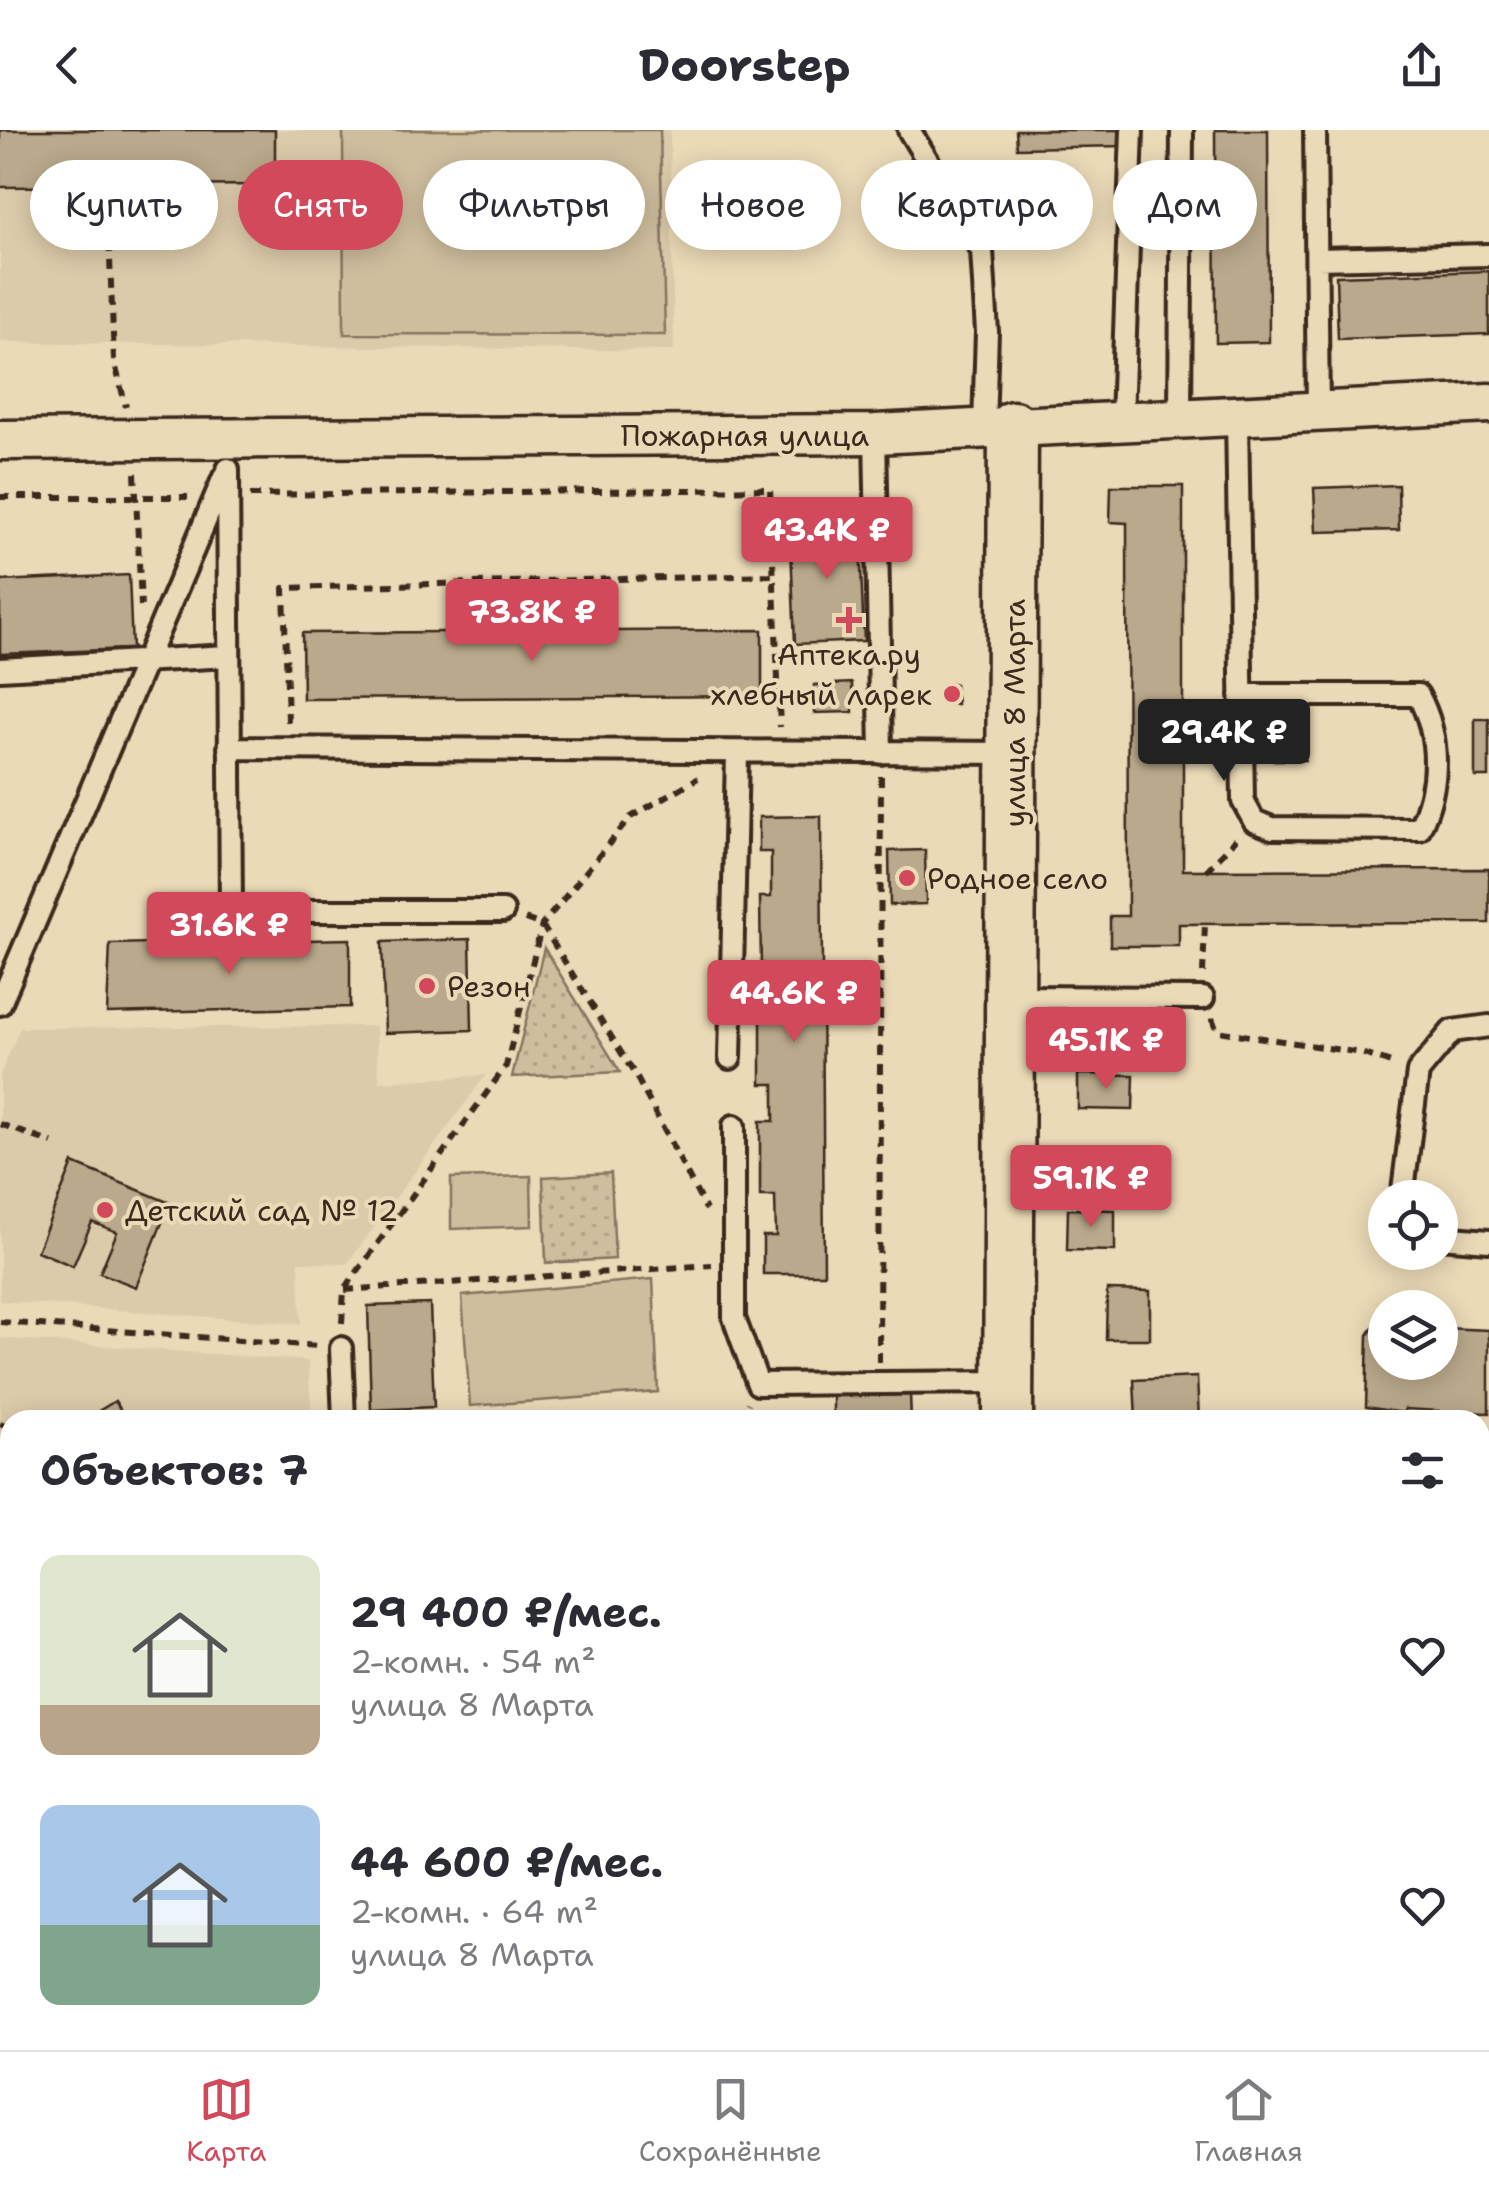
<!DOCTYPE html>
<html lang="ru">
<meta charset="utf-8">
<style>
:root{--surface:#fff;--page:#f2f2f3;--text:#2b2b33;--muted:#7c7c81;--line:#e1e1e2;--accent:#d1495b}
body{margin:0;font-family:"Shantell Sans",sans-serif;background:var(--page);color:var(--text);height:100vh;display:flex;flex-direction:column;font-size:38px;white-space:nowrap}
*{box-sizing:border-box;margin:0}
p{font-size:32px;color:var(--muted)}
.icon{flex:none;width:55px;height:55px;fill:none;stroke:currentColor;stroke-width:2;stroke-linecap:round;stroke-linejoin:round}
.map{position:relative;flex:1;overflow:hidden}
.side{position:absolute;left:0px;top:1280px;width:1490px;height:640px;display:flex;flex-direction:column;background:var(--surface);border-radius:30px 30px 0 0;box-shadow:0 5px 25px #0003}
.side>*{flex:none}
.hud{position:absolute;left:30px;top:30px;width:1430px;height:90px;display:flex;gap:20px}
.controls{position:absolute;left:1368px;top:1050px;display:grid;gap:20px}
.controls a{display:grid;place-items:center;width:90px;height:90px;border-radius:50%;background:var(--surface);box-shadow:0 5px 25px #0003;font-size:50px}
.price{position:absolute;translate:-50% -85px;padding:0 22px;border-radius:10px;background:var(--accent);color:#fff;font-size:32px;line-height:65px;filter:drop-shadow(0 2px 5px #0008)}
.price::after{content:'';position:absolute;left:50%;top:60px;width:30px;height:22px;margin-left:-15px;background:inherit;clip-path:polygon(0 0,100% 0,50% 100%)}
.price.current{background:#222;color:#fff}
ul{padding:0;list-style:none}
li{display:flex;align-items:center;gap:30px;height:250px;padding:0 40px}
li span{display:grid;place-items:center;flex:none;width:280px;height:200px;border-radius:20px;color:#555}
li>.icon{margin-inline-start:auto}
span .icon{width:120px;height:120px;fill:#fffc;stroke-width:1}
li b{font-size:42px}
h2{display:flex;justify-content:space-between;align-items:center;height:120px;padding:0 40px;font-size:42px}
.chip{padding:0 35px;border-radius:45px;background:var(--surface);box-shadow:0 5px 25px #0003;font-size:35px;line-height:90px}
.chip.current{background:var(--accent);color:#fff}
header{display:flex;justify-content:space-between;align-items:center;height:130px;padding:0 40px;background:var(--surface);font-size:45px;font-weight:700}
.tab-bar{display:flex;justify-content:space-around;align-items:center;height:140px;border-top:2px solid var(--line);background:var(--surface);font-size:28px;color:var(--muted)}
.tab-bar a{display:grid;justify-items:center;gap:5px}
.tab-bar .current{color:var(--accent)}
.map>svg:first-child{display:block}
.built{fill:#dccbaa}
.green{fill:#cfbe9e;stroke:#85745e;stroke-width:2.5}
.park{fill:url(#park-dots);stroke:#85745e;stroke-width:2.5}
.building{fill:#baa98c;stroke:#3b2a1e;stroke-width:2.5}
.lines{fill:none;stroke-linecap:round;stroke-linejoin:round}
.service-casing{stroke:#3b2a1e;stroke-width:28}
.minor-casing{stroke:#3b2a1e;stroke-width:45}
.tertiary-casing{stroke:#3b2a1e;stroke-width:55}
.path{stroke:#3b2a1e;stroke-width:6;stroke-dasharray:10 8;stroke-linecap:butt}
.service{stroke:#ebdab7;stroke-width:20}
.minor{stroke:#ebdab7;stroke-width:38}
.tertiary{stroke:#ebdab7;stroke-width:48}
.poi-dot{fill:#d1495b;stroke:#ebdab7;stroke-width:4}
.labels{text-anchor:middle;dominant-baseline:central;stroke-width:8;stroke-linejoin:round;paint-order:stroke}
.street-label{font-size:30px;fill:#3b2a1e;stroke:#ebdab7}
.poi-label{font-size:30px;fill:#3b2a1e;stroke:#ebdab7;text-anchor:start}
</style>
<header><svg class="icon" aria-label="back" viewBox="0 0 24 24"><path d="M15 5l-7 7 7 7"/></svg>Doorstep<svg class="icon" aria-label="share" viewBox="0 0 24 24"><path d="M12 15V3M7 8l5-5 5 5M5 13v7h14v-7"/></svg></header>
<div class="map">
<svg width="1489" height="1920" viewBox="0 0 1489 1920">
<defs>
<pattern id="park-dots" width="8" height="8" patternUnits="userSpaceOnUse" patternTransform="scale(2.5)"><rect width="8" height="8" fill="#cfbe9e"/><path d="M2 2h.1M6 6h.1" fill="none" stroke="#b3a388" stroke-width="1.8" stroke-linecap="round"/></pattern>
</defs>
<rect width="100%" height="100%" fill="#ebdab7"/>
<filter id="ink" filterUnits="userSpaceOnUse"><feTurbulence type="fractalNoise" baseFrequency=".01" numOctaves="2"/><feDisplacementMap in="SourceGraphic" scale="20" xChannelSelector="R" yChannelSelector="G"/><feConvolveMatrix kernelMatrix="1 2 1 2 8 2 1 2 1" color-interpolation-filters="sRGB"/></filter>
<g filter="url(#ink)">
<!-- built -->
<path class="built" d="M0 0H670L674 221 0 212Z
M376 896 379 952 486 945 347 1134 299 1132 301 1194 0 1171V945L20 898Z
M0 1208 308 1231 312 1290H10V1737L0 1721Z"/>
<!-- green -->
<path class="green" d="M343 0H660L665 205 344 204Z
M531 1046 532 1096 451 1099V1048Z
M653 1149 658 1262 470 1276 462 1166Z"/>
<!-- park -->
<path class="park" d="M544 818 620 942 512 947Z
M611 1043 615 1129 546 1133 543 1047Z"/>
<!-- building -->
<path class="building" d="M0 0H275V55L0 57Z
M1016 0H1125V16L1017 18Z
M1215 0H1268L1269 212 1216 213Z
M1489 141V204L1338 209 1336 146Z
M1398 355 1399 400 1316 402 1314 358Z
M1111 356H1183V740L1489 739V793L1179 794V816H1110V786H1128L1127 393 1110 392Z
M859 389 864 511 795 514 790 392Z
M129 445 132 519 0 524V451Z
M762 500V566L303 569 302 503Z
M852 553 853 582 814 583V555Z
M944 554H955L957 574H945Z
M1274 588H1305V630H1274Z
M1475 589H1489V647H1475Z
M821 686 824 1144H763V1106H776L775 1066H760V991H774V954H761V884H773V840H761L760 767H771V722H759V687Z
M925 720 926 774 890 775 889 721Z
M350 809V877L107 883 110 814 153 813 152 820 195 818V810H265V819H306L307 810Z
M470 809 472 900 385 903 382 812Z
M1078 944 1134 945 1133 980 1078 979Z
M73 1033 170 1073 136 1157 100 1143 117 1102 92 1092 73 1136 37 1121Z
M1068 1079 1115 1080V1121L1067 1120Z
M1107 1160 1150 1161V1209H1106Z
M430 1174 434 1277 371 1280 368 1176Z
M1440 1185 1443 1198 1489 1200V1283L1461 1282 1458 1286 1441 1285 1439 1281 1405 1279 1403 1283 1366 1277 1368 1205 1374 1196 1385 1193V1232H1440Z
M1197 1247 1199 1290H1136L1134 1250Z
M910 1263 911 1290H833V1266Z
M115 1271 127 1290H84Z
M0 1366 10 1382V1504L0 1488Z
M1480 1588V1597H1489V1674H1480Z
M1480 1862H1489V1912L1459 1910H1480Z
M1110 1910H1187L1188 1920H1111Z
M1391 1910H1421V1920H1391Z"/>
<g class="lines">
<!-- service casing -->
<g class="service-casing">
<path id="service" d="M909 0 982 121 987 202 984 297
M1315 0 1318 281
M1317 129 1489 125
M1237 286 1243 671 1254 691 1272 698 1419 699C1440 656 1441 607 1418 565H1241
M1180 288 1182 0
M1122 290 1132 0
M875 304 881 623
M228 339 231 781H503
M0 539 228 526
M229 618 1012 623
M1012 867 1203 868
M0 874 224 347
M730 928 737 624
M734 996V1188L758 1254 1007 1252
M1402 1068 1418 942 1452 901 1489 896
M1440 1107 1489 1111
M341 1218 344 1290
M1480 1704 1489 1705
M0 1787 10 1801
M80 1910 86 1920
M338 1910V1920
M1209 1910V1920
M780 1920 786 1910"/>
</g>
<!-- minor casing -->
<g class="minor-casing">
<path id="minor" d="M0 310 875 304 1489 273
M1480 1358H1489"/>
</g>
<!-- tertiary casing -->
<g class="tertiary-casing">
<path id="tertiary" d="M1008 1290 1013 296
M1014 1910V1920"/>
</g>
<!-- path -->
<path class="path" d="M108 77 114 230 126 277
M135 343 141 476
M250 365 770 359 780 597
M0 367H188
M288 592 284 458 773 445
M1206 741 1236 709
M525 789 542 795 637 948 706 1080
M1203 843 1205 794
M1212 888 1217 901 1361 923 1397 935
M0 994 52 1013
M345 1160 712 1135
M0 1192 318 1216
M342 1193 344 1160 506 936 542 795 631 687 698 648
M879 1232 881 644
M740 1290 748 1273
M0 1294 10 1298
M925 1920V1910"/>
<!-- service -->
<use href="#service" class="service"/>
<!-- minor -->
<use href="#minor" class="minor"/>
<!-- tertiary -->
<use href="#tertiary" class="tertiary"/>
</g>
</g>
<!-- markers -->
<g class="poi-dot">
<path d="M844 475h10v10h10v10h-10v10h-10v-10h-10v-10h10z"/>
<circle cx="952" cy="564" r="10"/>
<circle cx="907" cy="748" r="10"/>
<circle cx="427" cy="856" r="10"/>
<circle cx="105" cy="1080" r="10"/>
</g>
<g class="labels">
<!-- street labels -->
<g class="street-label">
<text x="745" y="305">Пожарная улица</text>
<text transform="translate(1014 583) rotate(-90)">улица 8 Марта</text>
</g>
<!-- poi labels -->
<g class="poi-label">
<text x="849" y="524" text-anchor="middle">Аптека.ру</text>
<text x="932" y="564" text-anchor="end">хлебный ларек</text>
<text x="927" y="748">Родное село</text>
<text x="447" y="856">Резон</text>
<text x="125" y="1080">Детский сад № 12</text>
</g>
</g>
</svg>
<div class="controls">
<a><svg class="icon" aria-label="locate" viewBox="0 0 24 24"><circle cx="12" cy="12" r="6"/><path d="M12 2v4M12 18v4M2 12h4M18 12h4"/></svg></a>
<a><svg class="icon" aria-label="layers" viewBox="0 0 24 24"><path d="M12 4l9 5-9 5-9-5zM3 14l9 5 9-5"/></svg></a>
</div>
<b class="price" style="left:827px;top:452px">43.4K ₽</b>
<b class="price" style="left:532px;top:534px">73.8K ₽</b>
<b class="price current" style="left:1224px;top:654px">29.4K ₽</b>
<b class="price" style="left:229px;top:847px">31.6K ₽</b>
<b class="price" style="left:794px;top:915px">44.6K ₽</b>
<b class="price" style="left:1106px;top:962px">45.1K ₽</b>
<b class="price" style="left:1091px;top:1100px">59.1K ₽</b>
<div class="hud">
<a class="chip">Купить</a>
<a class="chip current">Снять</a>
<a class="chip">Фильтры</a>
<a class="chip">Новое</a>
<a class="chip">Квартира</a>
<a class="chip">Дом</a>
</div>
<section class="side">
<h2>Объектов: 7<svg class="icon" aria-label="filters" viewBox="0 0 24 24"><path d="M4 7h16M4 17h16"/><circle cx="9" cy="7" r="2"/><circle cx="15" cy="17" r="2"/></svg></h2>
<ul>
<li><span style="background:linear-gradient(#dfe7d0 75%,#b9a48a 0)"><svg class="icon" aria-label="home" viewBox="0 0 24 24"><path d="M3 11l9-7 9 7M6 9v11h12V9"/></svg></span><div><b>29 400 ₽/мес.</b><p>2-комн. · 54 m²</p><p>улица 8 Марта</p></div><svg class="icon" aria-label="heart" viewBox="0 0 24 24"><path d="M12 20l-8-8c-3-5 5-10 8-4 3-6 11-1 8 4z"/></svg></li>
<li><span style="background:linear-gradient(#a9c7e8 60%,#7fa58c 0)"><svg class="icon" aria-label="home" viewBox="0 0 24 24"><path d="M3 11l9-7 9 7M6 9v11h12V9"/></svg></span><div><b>44 600 ₽/мес.</b><p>2-комн. · 64 m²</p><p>улица 8 Марта</p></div><svg class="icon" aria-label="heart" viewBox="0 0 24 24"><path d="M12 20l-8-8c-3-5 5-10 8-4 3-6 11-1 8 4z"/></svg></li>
</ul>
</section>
</div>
<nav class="tab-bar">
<a class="current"><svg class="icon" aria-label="map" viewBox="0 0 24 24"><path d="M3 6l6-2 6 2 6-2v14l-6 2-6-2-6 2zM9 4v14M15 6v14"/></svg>Карта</a>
<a><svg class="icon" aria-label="saved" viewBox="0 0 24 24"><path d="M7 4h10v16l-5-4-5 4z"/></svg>Сохранённые</a>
<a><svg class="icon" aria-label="home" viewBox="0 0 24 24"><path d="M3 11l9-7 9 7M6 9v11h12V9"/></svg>Главная</a>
</nav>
